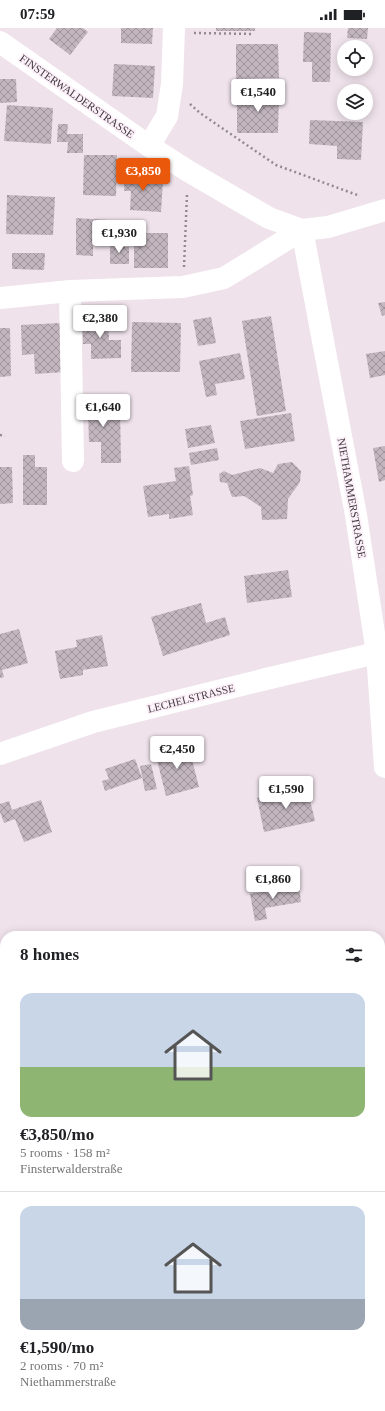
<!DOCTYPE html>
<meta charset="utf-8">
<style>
:root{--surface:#fff;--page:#f6f6f6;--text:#202124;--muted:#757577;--line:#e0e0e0;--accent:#ea580c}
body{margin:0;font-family:"Times New Roman",serif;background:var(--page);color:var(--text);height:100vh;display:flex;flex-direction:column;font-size:15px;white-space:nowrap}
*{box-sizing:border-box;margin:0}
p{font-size:13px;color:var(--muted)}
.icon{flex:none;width:22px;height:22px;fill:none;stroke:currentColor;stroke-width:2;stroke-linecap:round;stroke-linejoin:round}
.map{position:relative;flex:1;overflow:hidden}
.details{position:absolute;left:0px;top:903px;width:385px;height:480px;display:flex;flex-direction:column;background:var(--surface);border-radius:16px 16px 0 0;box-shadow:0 2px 10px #0003}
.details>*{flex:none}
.fabs{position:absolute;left:337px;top:12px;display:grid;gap:8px}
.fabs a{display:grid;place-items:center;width:36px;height:36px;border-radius:50%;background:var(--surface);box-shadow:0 2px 10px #0003;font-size:20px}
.price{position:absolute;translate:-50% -34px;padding:0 9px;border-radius:4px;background:#fff;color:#222;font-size:13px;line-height:26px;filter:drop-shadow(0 1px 2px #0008)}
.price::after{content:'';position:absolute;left:50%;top:24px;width:12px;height:9px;margin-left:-6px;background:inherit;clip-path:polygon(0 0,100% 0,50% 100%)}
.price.selected{background:var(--accent);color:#fff}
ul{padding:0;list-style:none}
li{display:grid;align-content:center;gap:8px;height:212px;padding:0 20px}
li+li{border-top:1px solid var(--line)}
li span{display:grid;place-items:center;height:124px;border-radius:12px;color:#555}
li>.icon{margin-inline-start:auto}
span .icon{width:72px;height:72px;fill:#fffc;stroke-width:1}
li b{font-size:17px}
h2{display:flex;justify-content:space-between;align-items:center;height:48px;padding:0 20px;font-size:17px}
.status{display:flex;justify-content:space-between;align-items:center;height:28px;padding:0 20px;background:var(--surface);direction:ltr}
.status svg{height:11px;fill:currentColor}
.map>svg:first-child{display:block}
.building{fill:url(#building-cross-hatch)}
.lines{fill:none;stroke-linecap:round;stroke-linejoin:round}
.path{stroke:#938a90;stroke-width:2.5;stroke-dasharray:2 3;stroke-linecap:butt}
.minor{stroke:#fff;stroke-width:22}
.labels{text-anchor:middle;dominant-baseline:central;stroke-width:3.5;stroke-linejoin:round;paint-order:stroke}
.street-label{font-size:11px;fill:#403b3f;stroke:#fceff8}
</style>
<div class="status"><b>07:59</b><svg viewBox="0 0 49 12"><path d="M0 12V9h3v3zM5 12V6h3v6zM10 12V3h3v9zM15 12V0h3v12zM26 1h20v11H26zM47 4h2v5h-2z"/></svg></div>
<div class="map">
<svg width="385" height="1383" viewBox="0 0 385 1383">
<defs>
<pattern id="building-cross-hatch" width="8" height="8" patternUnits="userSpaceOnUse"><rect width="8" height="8" fill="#c2b5be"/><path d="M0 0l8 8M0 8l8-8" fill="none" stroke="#9f949c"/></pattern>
</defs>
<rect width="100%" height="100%" fill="#efe2eb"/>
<!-- building -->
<path class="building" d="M57 0H83L88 4 70 27 49 11Z
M121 0H153L152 16 121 15Z
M216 0H255V3H216Z
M348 0H368L367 11 347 10Z
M304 4 331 5 330 54H312V34H303Z
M236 16H278L279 50 236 51Z
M114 36 155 38 153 70 112 68Z
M0 51H16L17 74 0 75Z
M237 65H279L278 105H237Z
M7 77 53 80 51 116 4 113Z
M310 92 363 94 361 132 337 131V118L309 116Z
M58 96H68L67 106H83V125H67L68 114H57Z
M84 127H117L116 168 83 167Z
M125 140H136L135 151 163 153 161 184 130 182 131 163H124Z
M7 167 55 169 53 207 6 206Z
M76 190 109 192V218H93V228L76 227Z
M134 205H168V240H134Z
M110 215H120V219H129V236H110Z
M12 225H45L44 242 12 241Z
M385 274V287L382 288 378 275Z
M271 288 286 383 257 388 242 293Z
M108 289 109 312H121V330L91 331V316H83L82 290Z
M211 289 216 315 198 318 193 292Z
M132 294 181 295 180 344H131Z
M61 295 64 344 35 346 34 326 22 327 21 297Z
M0 300H10L11 348 0 349Z
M385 323V347L370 350 366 326Z
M240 325 245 351 215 356 217 367 206 369 199 333Z
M77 367H97V382H120L121 435H101V414H89L88 383H77Z
M291 385 295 413 245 421 240 393Z
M211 397 215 415 188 420 185 401Z
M385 418V452L379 454 373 420Z
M217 420 219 432 191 437 189 425Z
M23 427H35V439H47V477H23Z
M292 434 301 443 300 454 288 471 287 491 262 492 261 479 244 468 232 469 227 455 220 454 219 446 224 443 232 447 260 440 273 445 278 436Z
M189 438 193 467 190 468 193 487 169 491V486L148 489 143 458 176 453 174 440Z
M0 439H12L13 475 0 476Z
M288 542 292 569 247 575 244 548Z
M201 575 206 595 225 589 230 607 163 628 151 589Z
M19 601 28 635 2 642 4 649 0 650V606Z
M102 607 108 638 83 642V647L60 651 55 623 77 619 76 612Z
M188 716 199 759 166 768 155 724Z
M135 731 142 750 105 763 102 753 109 751 105 741Z
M151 736 157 761 145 763 140 738Z
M307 759 315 793 264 804 257 770Z
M41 772 52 804 24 814 15 791 4 795 0 784V776L9 773 12 782Z
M299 858 301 874 265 880 267 891 255 893 250 866Z
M0 1303 5 1308V1357L0 1352Z"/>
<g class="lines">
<!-- path -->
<path class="path" d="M194 5 254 6
M190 76 200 85 276 137 360 168
M184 239 187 166
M0 407 5 408"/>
<!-- minor -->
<path class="minor" d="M0 14 149 118 188 143 269 190 302 202
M149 118 167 88 172 56 174 0
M302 202 356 487 377 625 385 739
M70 263 73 433
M0 270 70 263 183 259 224 250 302 202 328 199 385 182
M0 726 93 694 266 651 385 623
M380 982H385
M0 1094 5 1092
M0 1207 5 1212
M380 1319 385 1268
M380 1370 385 1366
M158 1378 163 1383
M361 1383 368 1378"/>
</g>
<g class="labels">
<!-- street labels -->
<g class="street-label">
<text transform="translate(77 68) rotate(35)">FINSTERWALDERSTRASSE</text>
<text transform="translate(352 470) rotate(80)">NIETHAMMERSTRASSE</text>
<text transform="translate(191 670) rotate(-14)">LECHELSTRASSE</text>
</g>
</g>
</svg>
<div class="fabs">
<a><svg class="icon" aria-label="locate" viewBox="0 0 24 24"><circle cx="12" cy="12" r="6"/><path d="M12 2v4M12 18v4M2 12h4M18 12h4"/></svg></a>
<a><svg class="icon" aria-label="layers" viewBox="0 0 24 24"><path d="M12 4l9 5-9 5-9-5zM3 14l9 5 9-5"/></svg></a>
</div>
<b class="price" style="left:258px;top:85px">€1,540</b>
<b class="price selected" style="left:143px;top:164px">€3,850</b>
<b class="price" style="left:119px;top:226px">€1,930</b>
<b class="price" style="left:100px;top:311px">€2,380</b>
<b class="price" style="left:103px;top:400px">€1,640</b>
<b class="price" style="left:177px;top:742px">€2,450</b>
<b class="price" style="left:286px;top:782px">€1,590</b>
<b class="price" style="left:273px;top:872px">€1,860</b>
<section class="details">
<h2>8 homes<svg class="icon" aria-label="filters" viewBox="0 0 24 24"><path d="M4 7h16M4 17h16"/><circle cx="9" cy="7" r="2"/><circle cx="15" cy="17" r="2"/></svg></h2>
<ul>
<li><span style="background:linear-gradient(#c9d6e8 60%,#8fb573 0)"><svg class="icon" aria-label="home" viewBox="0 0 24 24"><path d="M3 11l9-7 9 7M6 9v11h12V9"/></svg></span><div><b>€3,850/mo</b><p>5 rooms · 158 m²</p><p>Finsterwalderstraße</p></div></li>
<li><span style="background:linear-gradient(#c9d6e8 75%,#9aa5b1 0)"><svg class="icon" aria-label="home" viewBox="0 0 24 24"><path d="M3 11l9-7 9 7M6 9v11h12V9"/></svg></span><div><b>€1,590/mo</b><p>2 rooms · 70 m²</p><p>Niethammerstraße</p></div></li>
</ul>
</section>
</div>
